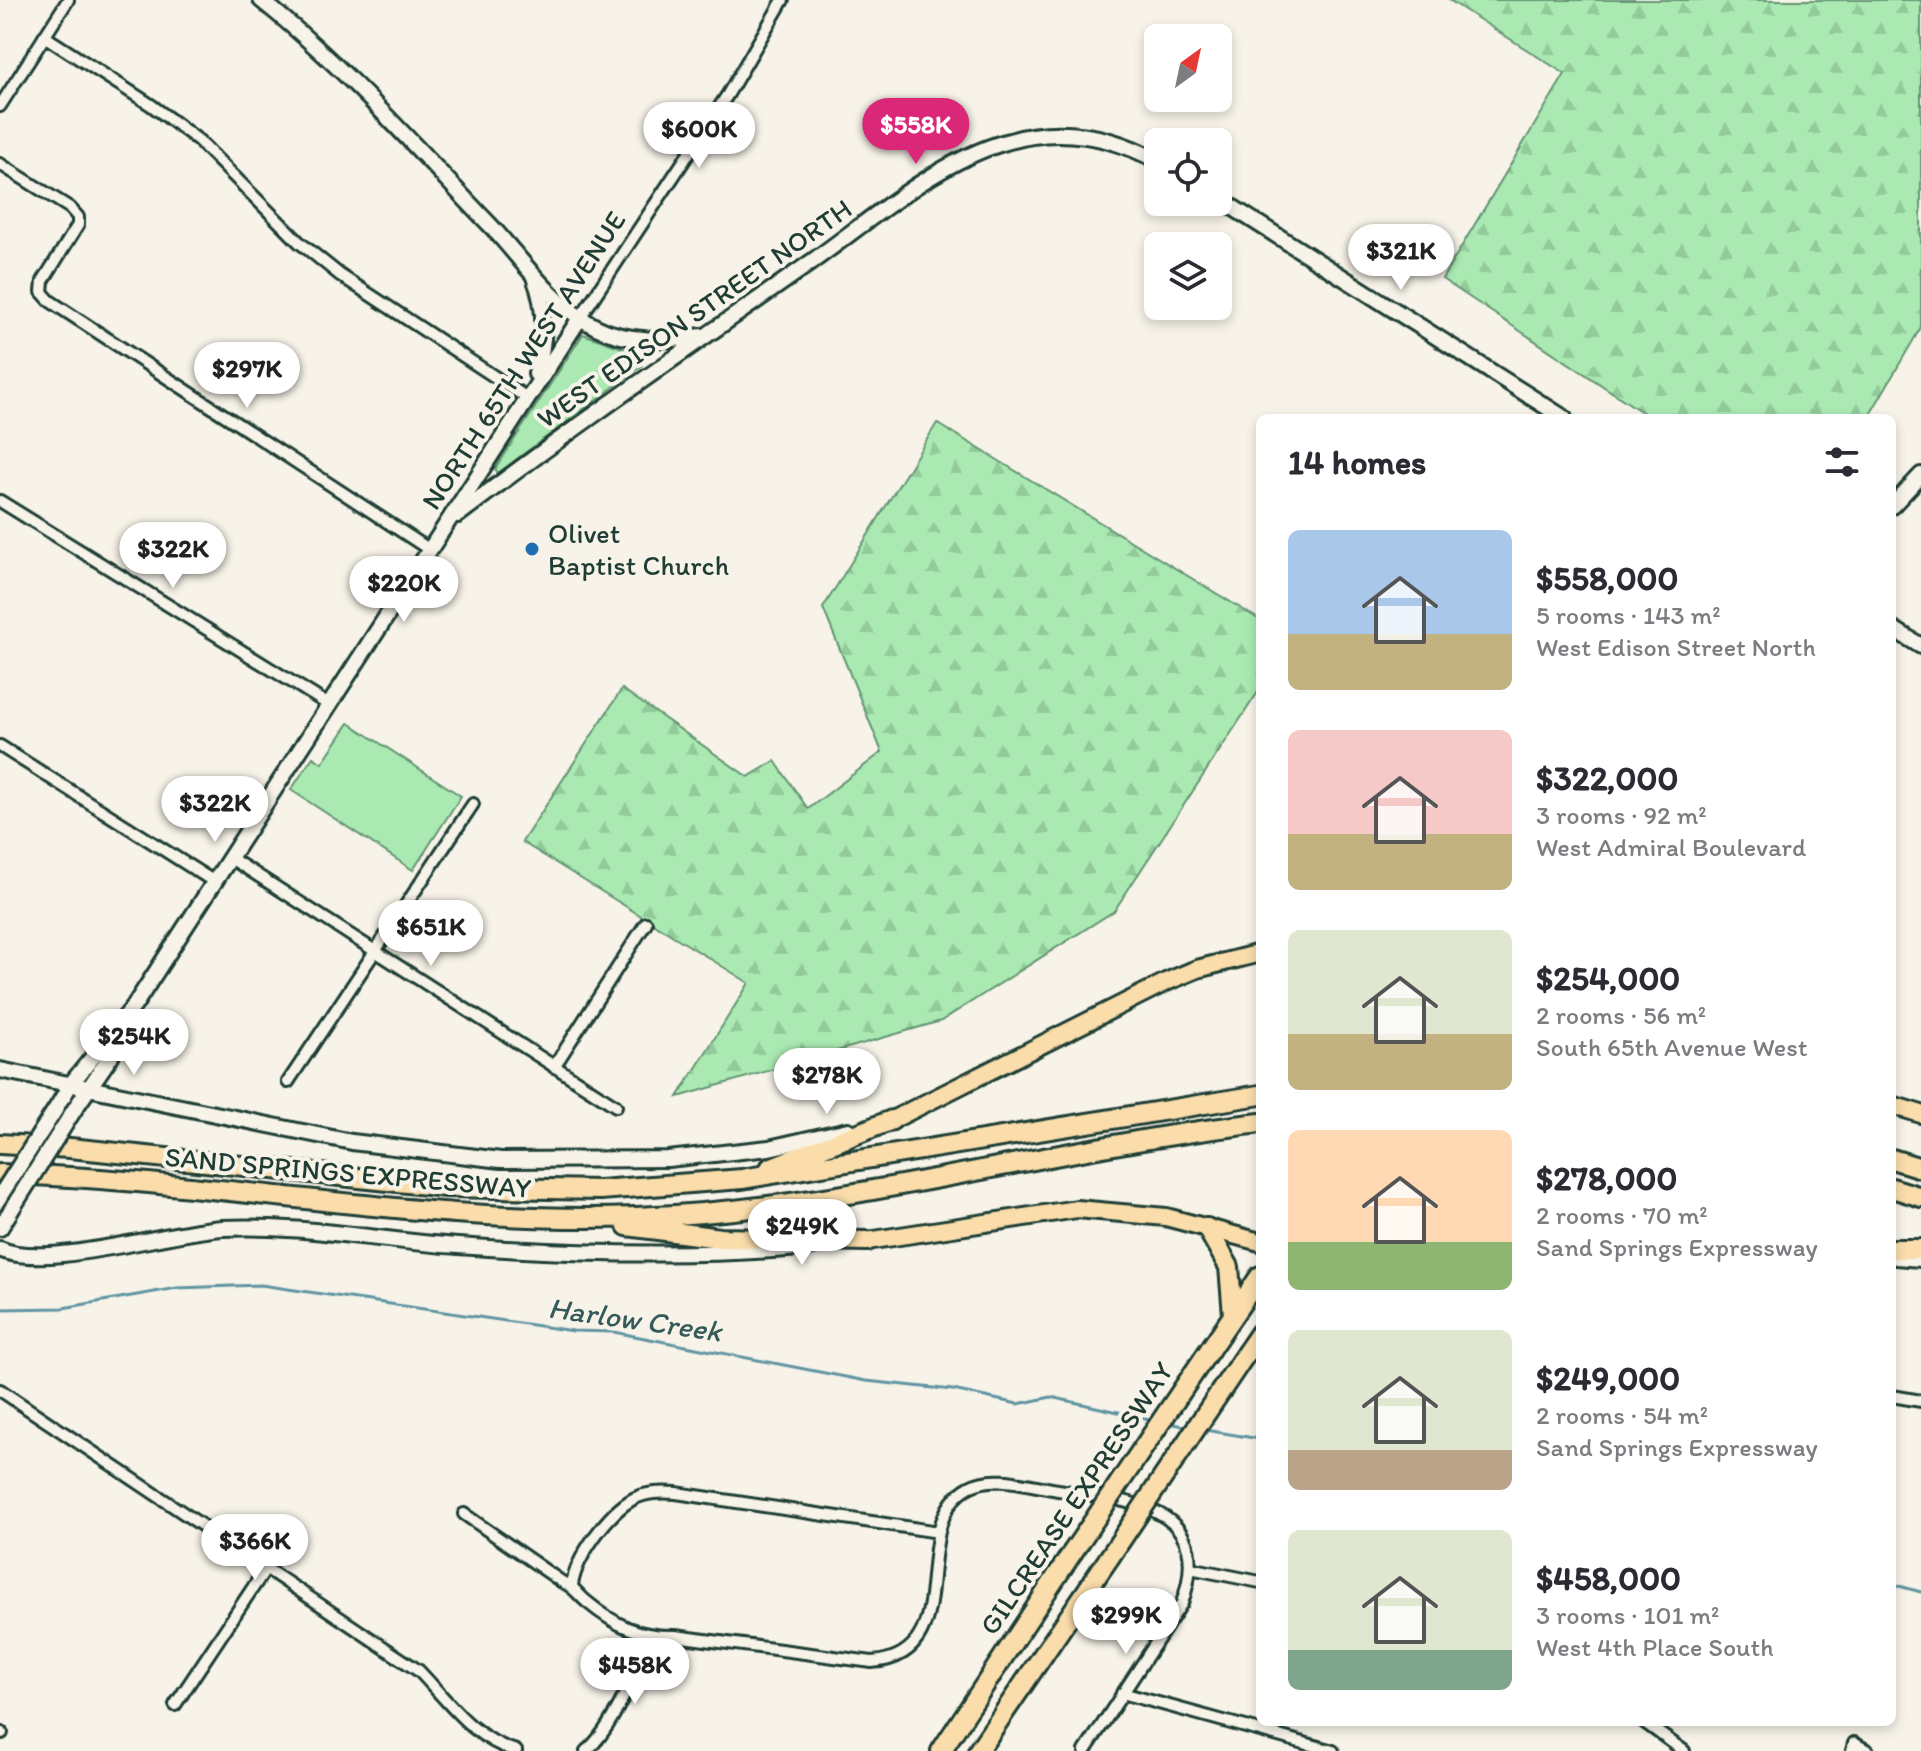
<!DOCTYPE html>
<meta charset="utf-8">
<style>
:root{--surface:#fff;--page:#f2f2f3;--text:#2b2b33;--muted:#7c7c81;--accent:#db2777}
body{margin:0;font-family:Itim,sans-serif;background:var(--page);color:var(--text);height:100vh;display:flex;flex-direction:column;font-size:30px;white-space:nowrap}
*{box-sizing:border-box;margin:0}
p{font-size:26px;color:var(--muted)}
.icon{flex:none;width:44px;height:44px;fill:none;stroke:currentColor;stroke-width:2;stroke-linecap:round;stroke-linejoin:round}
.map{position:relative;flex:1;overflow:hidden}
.drawer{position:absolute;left:1256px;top:414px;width:640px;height:1312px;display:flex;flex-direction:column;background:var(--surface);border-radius:12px;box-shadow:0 4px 12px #0003}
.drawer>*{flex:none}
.needle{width:52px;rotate:33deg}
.fabs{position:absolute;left:1144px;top:24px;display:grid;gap:16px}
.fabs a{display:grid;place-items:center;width:88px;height:88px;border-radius:12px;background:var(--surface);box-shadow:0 4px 12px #0003;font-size:40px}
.price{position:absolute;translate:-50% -68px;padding:0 18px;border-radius:28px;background:#fff;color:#222;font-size:26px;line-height:52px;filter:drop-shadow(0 2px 4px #0008)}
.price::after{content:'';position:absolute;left:50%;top:48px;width:24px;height:18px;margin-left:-12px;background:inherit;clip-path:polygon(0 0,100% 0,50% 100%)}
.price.on{background:var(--accent);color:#fff}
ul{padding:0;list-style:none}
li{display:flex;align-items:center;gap:24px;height:200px;padding:0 32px}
li span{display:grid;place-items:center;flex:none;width:224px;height:160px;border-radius:12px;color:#555}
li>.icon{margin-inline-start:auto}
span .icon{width:96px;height:96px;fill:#fffc;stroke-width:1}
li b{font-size:34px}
h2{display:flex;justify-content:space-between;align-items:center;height:96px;padding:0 32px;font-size:34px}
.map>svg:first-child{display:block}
.green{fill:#aaeab2;stroke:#649473;stroke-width:2}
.forest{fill:url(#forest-firs);stroke:#649473;stroke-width:2}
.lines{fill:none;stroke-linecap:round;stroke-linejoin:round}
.stream{stroke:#5f94a2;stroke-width:3}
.street-casing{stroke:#1f3d34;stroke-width:16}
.secondary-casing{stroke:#1f3d34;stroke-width:20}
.primary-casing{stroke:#1f3d34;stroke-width:22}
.highway-casing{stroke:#1f3d34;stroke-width:24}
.street{stroke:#f7f3e8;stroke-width:10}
.secondary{stroke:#f7f3e8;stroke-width:14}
.primary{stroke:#faddab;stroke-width:16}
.highway{stroke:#faddab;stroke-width:18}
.secondary-bridge-casing{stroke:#1f3d34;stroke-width:20;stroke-linecap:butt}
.highway-bridge-casing{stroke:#1f3d34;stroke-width:24;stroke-linecap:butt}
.secondary-bridge{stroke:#f7f3e8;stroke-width:14}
.highway-bridge{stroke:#faddab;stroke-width:18}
.poi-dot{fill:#1f6fb2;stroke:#f7f3e8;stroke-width:3}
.labels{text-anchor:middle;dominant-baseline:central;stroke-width:8;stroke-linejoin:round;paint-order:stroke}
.street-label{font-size:28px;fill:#1f3d34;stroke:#f7f3e8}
.poi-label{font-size:28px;fill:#1f3d34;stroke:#f7f3e8;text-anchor:start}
.water-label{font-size:30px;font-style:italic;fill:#345a59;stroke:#f7f3e8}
</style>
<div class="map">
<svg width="1921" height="1751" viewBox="0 0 1921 1751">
<defs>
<pattern id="forest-firs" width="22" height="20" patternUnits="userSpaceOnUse" patternTransform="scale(2)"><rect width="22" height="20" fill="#aaeab2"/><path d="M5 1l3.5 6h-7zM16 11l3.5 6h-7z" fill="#92ca9a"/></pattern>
</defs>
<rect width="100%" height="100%" fill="#f7f3e8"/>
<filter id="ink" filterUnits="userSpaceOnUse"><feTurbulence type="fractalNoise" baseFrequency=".0125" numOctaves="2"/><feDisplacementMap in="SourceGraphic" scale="16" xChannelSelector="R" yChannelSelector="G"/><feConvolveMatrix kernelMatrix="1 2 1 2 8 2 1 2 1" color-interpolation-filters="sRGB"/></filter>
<g filter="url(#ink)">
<!-- green -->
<path class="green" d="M583 334 637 353 642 366 498 473 495 469Z
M349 723 461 796 413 870 291 790 313 757 322 763Z"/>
<!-- forest -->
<path class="forest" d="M1449 0H1921V327L1868 418H1651L1442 279 1565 74Z
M937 423 1260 620V689L1114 911 941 1021 678 1097 749 983 522 842 622 689 748 777 775 761 808 809 882 752 823 608Z"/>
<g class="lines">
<!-- stream -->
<path class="stream" d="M0 1309 63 1308 177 1288 261 1285 573 1331 614 1332 866 1381 953 1390 1018 1404 1051 1397 1154 1420
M1169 1423 1189 1427
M1205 1430 1260 1439
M1892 1584 1921 1592"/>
<!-- street casing -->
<g class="street-casing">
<path id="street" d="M44 36 151 105 198 140 299 242 340 275 527 398
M0 106 68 0
M0 164 70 208 78 217V225L43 281 42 292 50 301 430 550
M580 318 728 94 783 0
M0 501 329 705
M0 746 213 881
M229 857 616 1106
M554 1067 646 923
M288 1082 473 804
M0 1390 419 1671C449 1702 472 1738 516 1751
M1892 1396 1921 1401
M464 1514 562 1582C574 1586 577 1594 587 1602 615 1625 638 1637 675 1636L872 1662C969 1655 903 1524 969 1487 994 1473 1031 1486 1058 1490 1126 1501 1217 1504 1182 1603L1085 1751
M1190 1568 1260 1582
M572 1585C576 1557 608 1513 633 1499 647 1492 661 1492 676 1493L939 1532
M1122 1693 1333 1751
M175 1705 266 1568
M1644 1722 1684 1751
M0 1733H2
M586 1751C611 1731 639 1668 647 1637
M1852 1751 1854 1743 1868 1751"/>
</g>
<!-- secondary casing -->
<g class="secondary-casing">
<path id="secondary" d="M261 0C345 67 417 149 491 226 523 261 552 305 596 327 629 344 667 340 703 336
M1218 198 1564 418
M534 277C547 309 546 341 536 374
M1892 506 1921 475
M458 515C573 427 692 346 810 263 868 222 937 161 1006 142 1058 126 1110 135 1158 161
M1892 628 1921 646
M0 1070 352 1142 501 1160 668 1159 769 1148 848 1130
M57 1107 70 1085 134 1006 580 318
M76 1107 111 1056 122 1031
M0 1228 10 1212
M0 1249C43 1270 166 1232 222 1228 300 1224 380 1241 458 1246 573 1254 697 1258 811 1247
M1896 1257 1921 1259"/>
</g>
<!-- primary casing -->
<g class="primary-casing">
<path id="primary" d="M1892 1105 1921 1114
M892 1120 1166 982 1197 969 1260 953
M867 1241 1077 1209 1166 1217 1260 1242"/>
</g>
<!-- highway casing -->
<g class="highway-casing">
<path id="highway" d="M0 1144 70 1148 446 1187 600 1190 742 1179 1260 1095
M1892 1159 1921 1168
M770 1168 892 1120
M0 1174C213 1179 422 1225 636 1217 846 1210 1051 1147 1260 1123
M1892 1188 1921 1197
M627 1226 720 1238 867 1241
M1207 1228 1229 1267 1233 1315
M1892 1249H1921
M1210 1349 1260 1276
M1247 1352 1260 1333
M941 1751 1072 1553
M978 1751 1109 1558"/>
</g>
<!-- street -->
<use href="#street" class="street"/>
<!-- secondary -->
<use href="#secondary" class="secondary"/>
<!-- primary -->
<use href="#primary" class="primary"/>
<!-- highway -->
<use href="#highway" class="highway"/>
<!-- secondary-bridge casing -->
<g class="secondary-bridge-casing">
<path id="secondary-bridge" d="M0 1196 57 1107
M10 1212 76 1107"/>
</g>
<!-- highway-bridge casing -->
<g class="highway-bridge-casing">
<path id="highway-bridge" d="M1072 1553 1210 1349
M1109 1558 1247 1352"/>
</g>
<!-- secondary-bridge -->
<use href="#secondary-bridge" class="secondary-bridge"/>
<!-- highway-bridge -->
<use href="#highway-bridge" class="highway-bridge"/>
</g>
</g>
<!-- markers -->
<circle class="poi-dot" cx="532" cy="549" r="8"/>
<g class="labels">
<!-- street labels -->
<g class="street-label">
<text transform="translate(694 313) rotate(-35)">WEST EDISON STREET NORTH</text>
<text transform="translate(523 360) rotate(-57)">NORTH 65TH WEST AVENUE</text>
<text transform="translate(348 1172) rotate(5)">SAND SPRINGS EXPRESSWAY</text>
<text transform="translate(1076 1498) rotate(-56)">GILCREASE EXPRESSWAY</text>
</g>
<!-- poi labels -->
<g class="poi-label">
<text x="548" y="533">Olivet<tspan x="548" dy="32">Baptist Church</tspan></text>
</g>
<!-- water labels -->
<g class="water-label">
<text transform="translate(635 1319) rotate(8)">Harlow Creek</text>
</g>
</g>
</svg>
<div class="fabs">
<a><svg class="needle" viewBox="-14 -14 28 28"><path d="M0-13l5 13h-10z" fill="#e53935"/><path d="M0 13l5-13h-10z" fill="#7c7c81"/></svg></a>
<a><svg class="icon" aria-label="locate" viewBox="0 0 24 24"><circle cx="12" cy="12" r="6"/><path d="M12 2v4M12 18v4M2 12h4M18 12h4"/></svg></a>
<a><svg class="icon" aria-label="layers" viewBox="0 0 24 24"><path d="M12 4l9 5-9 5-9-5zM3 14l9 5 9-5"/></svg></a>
</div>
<b class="price on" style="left:916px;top:166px">$558K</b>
<b class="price" style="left:699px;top:170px">$600K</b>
<b class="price" style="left:1401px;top:292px">$321K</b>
<b class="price" style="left:247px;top:410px">$297K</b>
<b class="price" style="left:173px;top:590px">$322K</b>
<b class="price" style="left:404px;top:624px">$220K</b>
<b class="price" style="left:215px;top:844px">$322K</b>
<b class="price" style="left:431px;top:968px">$651K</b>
<b class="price" style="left:134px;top:1077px">$254K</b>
<b class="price" style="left:827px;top:1116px">$278K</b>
<b class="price" style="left:802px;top:1267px">$249K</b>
<b class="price" style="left:255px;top:1582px">$366K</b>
<b class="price" style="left:1126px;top:1656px">$299K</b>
<b class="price" style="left:635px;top:1706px">$458K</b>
<section class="drawer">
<h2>14 homes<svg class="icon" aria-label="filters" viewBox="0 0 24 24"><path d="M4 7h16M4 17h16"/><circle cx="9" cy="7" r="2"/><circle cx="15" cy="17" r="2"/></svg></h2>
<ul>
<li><span style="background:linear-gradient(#a9c7e8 65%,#c2b280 0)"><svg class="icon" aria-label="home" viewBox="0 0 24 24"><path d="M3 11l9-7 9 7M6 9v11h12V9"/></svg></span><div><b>$558,000</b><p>5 rooms · 143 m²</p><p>West Edison Street North</p></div></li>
<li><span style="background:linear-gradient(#f6c9c9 65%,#c2b280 0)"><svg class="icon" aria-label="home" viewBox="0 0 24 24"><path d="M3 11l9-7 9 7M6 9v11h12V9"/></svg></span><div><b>$322,000</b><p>3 rooms · 92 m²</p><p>West Admiral Boulevard</p></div></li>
<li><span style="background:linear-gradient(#dfe7d0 65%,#c2b280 0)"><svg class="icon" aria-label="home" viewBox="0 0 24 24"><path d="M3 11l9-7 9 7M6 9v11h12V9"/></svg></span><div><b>$254,000</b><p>2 rooms · 56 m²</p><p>South 65th Avenue West</p></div></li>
<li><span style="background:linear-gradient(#ffd9b3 70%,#8fb573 0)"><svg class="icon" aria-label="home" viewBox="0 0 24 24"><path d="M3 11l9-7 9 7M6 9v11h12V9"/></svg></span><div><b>$278,000</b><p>2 rooms · 70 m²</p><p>Sand Springs Expressway</p></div></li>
<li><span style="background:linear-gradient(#dfe7d0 75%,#b9a48a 0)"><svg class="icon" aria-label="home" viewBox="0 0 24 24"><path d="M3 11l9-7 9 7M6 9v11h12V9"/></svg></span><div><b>$249,000</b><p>2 rooms · 54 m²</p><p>Sand Springs Expressway</p></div></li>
<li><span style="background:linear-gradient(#dfe7d0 75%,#7fa58c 0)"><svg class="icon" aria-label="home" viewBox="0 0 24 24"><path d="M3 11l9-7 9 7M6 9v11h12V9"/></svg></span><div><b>$458,000</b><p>3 rooms · 101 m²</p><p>West 4th Place South</p></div></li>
</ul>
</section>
</div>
